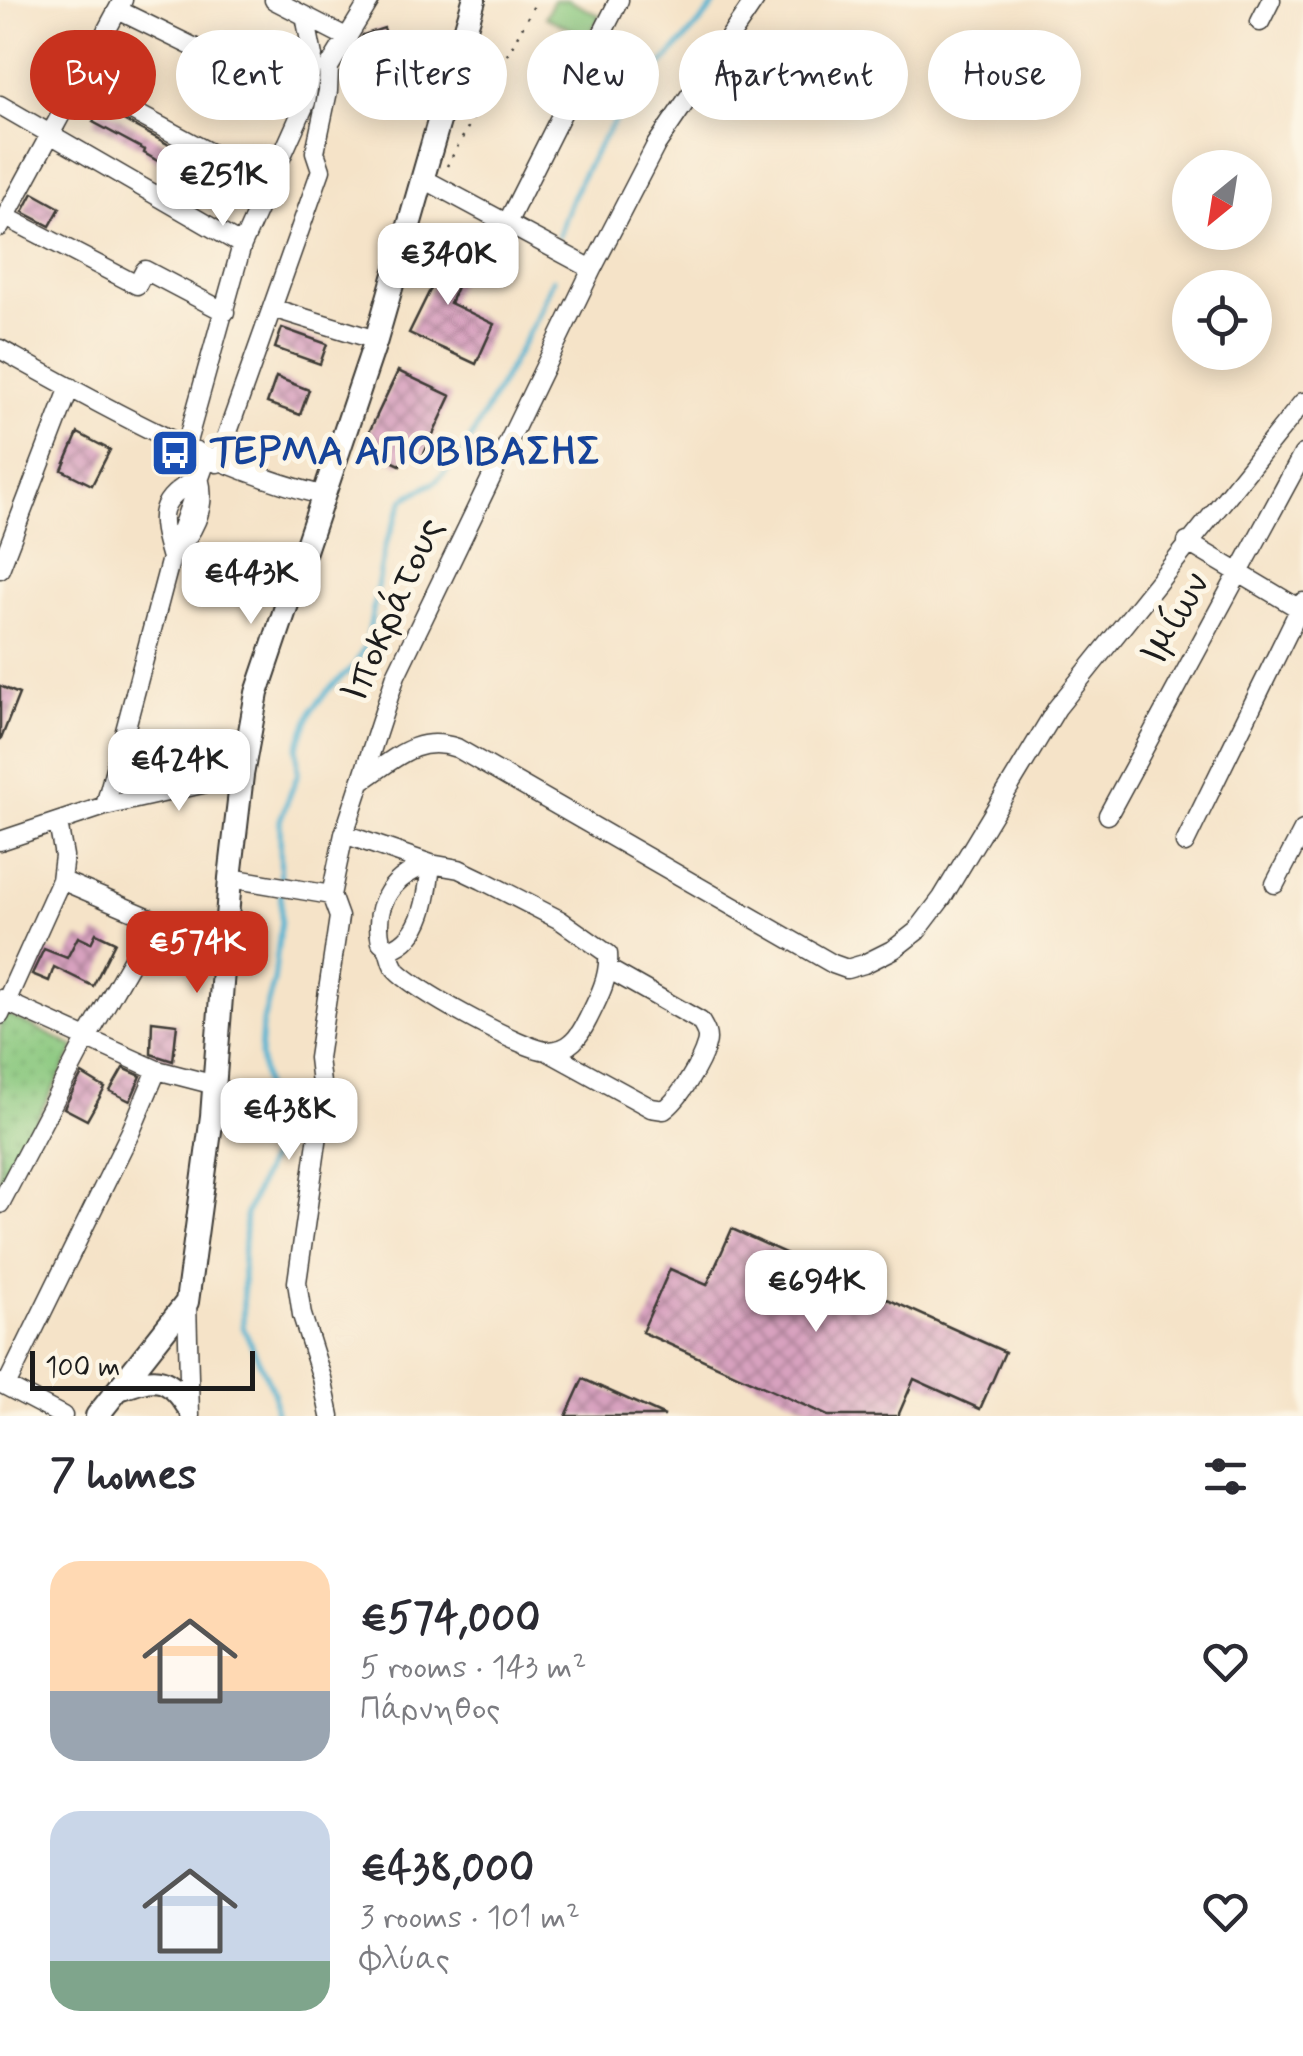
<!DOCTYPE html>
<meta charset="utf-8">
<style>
:root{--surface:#fff;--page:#f7f7f7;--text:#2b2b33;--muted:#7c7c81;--accent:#c8321e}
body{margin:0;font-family:Mynerve,sans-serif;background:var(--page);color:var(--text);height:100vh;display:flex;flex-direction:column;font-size:38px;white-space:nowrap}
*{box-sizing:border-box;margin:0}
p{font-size:32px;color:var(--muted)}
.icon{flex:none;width:55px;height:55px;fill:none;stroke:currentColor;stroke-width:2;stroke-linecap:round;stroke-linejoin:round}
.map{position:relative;height:1416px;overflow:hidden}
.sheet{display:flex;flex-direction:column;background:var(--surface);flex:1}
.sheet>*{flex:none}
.top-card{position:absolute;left:30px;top:30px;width:1245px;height:90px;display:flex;gap:20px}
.needle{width:65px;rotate:210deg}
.fabs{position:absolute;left:1172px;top:150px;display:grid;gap:20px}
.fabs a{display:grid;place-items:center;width:100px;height:100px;border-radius:50%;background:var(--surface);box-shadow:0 5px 25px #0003;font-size:50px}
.scale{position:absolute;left:30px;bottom:25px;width:225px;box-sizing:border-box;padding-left:10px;border:5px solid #1c1c1c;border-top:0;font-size:28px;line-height:35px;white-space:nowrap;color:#1c1c1c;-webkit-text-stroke:8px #fcf5e5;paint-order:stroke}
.price{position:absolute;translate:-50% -85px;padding:0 22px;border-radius:20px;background:#fff;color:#222;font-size:32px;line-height:65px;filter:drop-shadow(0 2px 5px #0008)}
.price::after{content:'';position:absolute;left:50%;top:60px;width:30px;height:22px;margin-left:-15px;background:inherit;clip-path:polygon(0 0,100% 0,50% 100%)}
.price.active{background:var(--accent);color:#fff}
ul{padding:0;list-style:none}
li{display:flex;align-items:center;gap:30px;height:250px;padding:0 50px}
li span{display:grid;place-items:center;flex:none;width:280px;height:200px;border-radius:30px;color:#555}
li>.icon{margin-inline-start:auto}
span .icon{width:120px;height:120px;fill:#fffc;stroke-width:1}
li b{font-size:42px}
h2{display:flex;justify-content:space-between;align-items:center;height:120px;padding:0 50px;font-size:42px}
.tag{padding:0 35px;border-radius:45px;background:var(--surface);box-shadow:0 5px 25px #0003;font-size:35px;line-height:90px}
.tag.active{background:var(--accent);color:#fff}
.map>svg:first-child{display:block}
.grass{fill:url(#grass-dots);stroke:#53724e;stroke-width:2.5}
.park{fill:#8ac87f;stroke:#53724e;stroke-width:2.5}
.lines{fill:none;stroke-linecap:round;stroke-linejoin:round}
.stream{stroke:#52b3d1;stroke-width:5}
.building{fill:url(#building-cross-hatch)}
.minor-casing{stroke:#3d3a36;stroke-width:21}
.major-casing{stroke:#3d3a36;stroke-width:26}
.path{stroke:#3d3a36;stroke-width:2.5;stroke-dasharray:2.5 8;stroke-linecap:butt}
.minor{stroke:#fff;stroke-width:18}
.major{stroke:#fff;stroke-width:22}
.labels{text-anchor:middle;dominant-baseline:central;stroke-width:10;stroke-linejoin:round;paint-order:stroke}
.transit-label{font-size:40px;font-weight:bold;fill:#164399;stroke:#fcf5e5;text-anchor:start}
.street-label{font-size:40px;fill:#1c1c1c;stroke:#fcf5e5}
</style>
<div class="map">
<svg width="1303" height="1416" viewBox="0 0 1303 1416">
<defs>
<pattern id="grass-dots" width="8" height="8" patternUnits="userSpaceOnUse" patternTransform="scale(2.5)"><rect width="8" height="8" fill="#8ac87f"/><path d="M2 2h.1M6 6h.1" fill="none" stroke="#76ab6d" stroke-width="1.8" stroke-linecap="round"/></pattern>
<pattern id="building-cross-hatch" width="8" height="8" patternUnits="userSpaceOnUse" patternTransform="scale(2.5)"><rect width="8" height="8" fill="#d8a2bf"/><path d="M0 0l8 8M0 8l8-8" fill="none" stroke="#ae839a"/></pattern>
</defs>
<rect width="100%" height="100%" fill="#fcf5e5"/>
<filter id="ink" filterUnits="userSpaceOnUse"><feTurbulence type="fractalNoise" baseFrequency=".01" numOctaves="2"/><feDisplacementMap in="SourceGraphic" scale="20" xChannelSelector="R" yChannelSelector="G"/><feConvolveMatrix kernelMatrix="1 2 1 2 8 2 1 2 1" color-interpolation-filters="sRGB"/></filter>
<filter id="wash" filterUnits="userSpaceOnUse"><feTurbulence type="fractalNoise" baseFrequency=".0048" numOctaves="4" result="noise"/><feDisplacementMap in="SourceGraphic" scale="40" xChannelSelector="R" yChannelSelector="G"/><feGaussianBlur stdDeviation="2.25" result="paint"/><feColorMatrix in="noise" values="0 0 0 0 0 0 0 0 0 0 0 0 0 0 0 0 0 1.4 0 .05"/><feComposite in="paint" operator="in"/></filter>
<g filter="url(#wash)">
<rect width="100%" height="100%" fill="#f5e3c8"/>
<!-- grass -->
<path class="grass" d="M4 1013 75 1047 0 1189V1023Z"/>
<!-- park -->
<path class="park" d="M554 0H568L600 16 588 37 545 17Z"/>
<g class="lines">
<!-- stream -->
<path class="stream" d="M559 236C574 183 604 130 641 88 666 58 695 32 718 0
M276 1416 274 1393 243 1327V1258L246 1214 274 1148 260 1056 262 1025 274 981 281 920 280 820 298 774 297 748 312 710 328 690 355 665 367 642 385 546 404 499 435 482 460 458 538 316 553 279"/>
</g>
<g id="blocks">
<!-- building -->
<path class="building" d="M384 28 403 81 378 90 360 41 363 35Z
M101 108 195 159 185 177 144 153 145 150 93 122Z
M221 173 253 190 247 203 236 197 233 203 211 192Z
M33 193 60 208 50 226 23 212Z
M431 242 469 259 450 303 494 324 476 364 409 333 435 280 414 281Z
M282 328 327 344 320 364 275 348Z
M398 371 451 396 421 460 406 453 400 465 362 447Z
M276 377 309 390 300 415 267 403Z
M78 433 110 450 92 485 62 470Z
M0 686 19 694 1 739H0Z
M96 933 115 942 93 986 54 967 49 981 32 974 44 949 67 958 78 937 91 943Z
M152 1021 177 1024 173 1061 151 1054Z
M123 1068 141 1076 130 1101 110 1091Z
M82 1074 105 1088 87 1120 64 1108Z
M732 1229 1005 1352 980 1409 914 1379 898 1416H828L642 1332 670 1269 707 1285Z
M583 1379 665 1416H566Z"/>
</g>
</g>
<g filter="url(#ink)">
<use href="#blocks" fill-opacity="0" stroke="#3d3a36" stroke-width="2.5"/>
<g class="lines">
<!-- minor casing -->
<g class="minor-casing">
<path id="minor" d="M274 0 348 38
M118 10 306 102
M1260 22 1271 0
M78 82 270 185
M0 105 242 245
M424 179 592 269
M6 217 137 285 145 270 225 312
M507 223 619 0
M0 227 123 0
M272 308 376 340
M0 349C104 407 205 465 321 495
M185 449 242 245 306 102 313 56 305 16
M217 463 321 170 315 152 328 91 329 67 370 0
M199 477C208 509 192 534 171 558 158 513 156 502 199 477Z
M1187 542 1303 611
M0 569 70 387
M363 780C395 759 417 734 457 748L833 964 847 969 864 964 894 949 917 931 942 898 1057 708 1303 402
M105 806 171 558 207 458
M1108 815 1303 454
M344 834 431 864 459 869 482 880 560 920 608 954C610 977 598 999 588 1019 579 1037 571 1050 549 1051 527 1052 406 986 394 967 388 957 392 950 381 942 372 903 394 874 431 864
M0 841 105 806 242 775
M1185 843 1303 602
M230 878 331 895
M61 880 227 951
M1275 884 1303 830
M391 949C423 938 428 894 431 864
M0 999 157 1070 215 1085
M0 1015 61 880 64 856 58 823
M547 1051 651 1108 664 1110C679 1100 701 1063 706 1045 709 1036 705 1029 700 1021L610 970
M0 1204 87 1038 155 920
M187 1302 190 1416
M0 1383 63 1416
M6 1386 131 1131 157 1070
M330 1416 322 1378 302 1315 297 1282 323 1100 318 1058 339 917 331 895 344 834 396 675 592 269 656 145 755 0"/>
</g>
<!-- major casing -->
<g class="major-casing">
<path id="major" d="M119 1389C151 1378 166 1372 187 1405
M97 1416 187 1302 212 1116 230 878 242 775 257 693 376 340 474 0"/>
</g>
<!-- path -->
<path class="path" d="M447 166 537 0"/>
<!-- minor -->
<use href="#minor" class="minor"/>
<!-- major -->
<use href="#major" class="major"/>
</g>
</g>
<!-- icons -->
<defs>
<g id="bus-square" transform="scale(2.5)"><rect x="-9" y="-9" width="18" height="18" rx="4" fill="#1a4fb4" stroke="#fcf5e5"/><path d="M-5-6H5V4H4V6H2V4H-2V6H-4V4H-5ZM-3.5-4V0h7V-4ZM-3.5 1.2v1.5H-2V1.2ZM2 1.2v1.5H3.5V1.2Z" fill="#fff"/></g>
</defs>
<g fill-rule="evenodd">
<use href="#bus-square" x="175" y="453"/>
</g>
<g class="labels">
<!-- transit labels -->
<g class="transit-label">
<text x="210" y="453">ΤΕΡΜΑ ΑΠΟΒΙΒΑΣΗΣ</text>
</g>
<!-- street labels -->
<g class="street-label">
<text transform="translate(393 610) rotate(-66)">Ιποκράτους</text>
<text transform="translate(1176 619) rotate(-61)">Ιμίων</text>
</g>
</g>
</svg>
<div class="fabs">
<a><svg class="needle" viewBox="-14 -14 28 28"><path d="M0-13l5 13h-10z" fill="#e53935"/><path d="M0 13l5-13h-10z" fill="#7c7c81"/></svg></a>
<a><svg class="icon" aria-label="locate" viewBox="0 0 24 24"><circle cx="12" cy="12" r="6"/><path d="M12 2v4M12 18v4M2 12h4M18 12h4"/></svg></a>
</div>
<div class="scale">100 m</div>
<b class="price" style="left:223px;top:229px">€251K</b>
<b class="price" style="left:448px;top:308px">€340K</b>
<b class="price" style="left:251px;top:627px">€443K</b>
<b class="price" style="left:179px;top:814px">€424K</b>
<b class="price active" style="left:197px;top:996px">€574K</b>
<b class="price" style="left:289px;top:1163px">€438K</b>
<b class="price" style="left:816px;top:1335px">€694K</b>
<div class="top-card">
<a class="tag active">Buy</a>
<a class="tag">Rent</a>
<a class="tag">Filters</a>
<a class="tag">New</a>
<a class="tag">Apartment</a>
<a class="tag">House</a>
</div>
</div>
<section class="sheet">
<h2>7 homes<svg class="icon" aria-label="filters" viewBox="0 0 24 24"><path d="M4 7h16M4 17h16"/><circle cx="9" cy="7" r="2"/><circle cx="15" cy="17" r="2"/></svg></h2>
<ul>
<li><span style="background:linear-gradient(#ffd9b3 65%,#9aa5b1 0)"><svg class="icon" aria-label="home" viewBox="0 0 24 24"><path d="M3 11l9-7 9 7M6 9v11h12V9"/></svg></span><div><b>€574,000</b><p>5 rooms · 143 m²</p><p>Πάρνηθος</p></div><svg class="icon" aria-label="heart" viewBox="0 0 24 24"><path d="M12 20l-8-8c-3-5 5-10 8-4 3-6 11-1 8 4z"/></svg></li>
<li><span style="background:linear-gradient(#c9d6e8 75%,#7fa58c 0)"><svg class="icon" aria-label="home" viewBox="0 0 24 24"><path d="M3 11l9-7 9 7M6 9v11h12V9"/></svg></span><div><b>€438,000</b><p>3 rooms · 101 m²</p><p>Φλύας</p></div><svg class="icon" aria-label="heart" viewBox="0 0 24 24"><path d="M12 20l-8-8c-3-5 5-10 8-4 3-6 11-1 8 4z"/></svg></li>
</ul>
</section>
